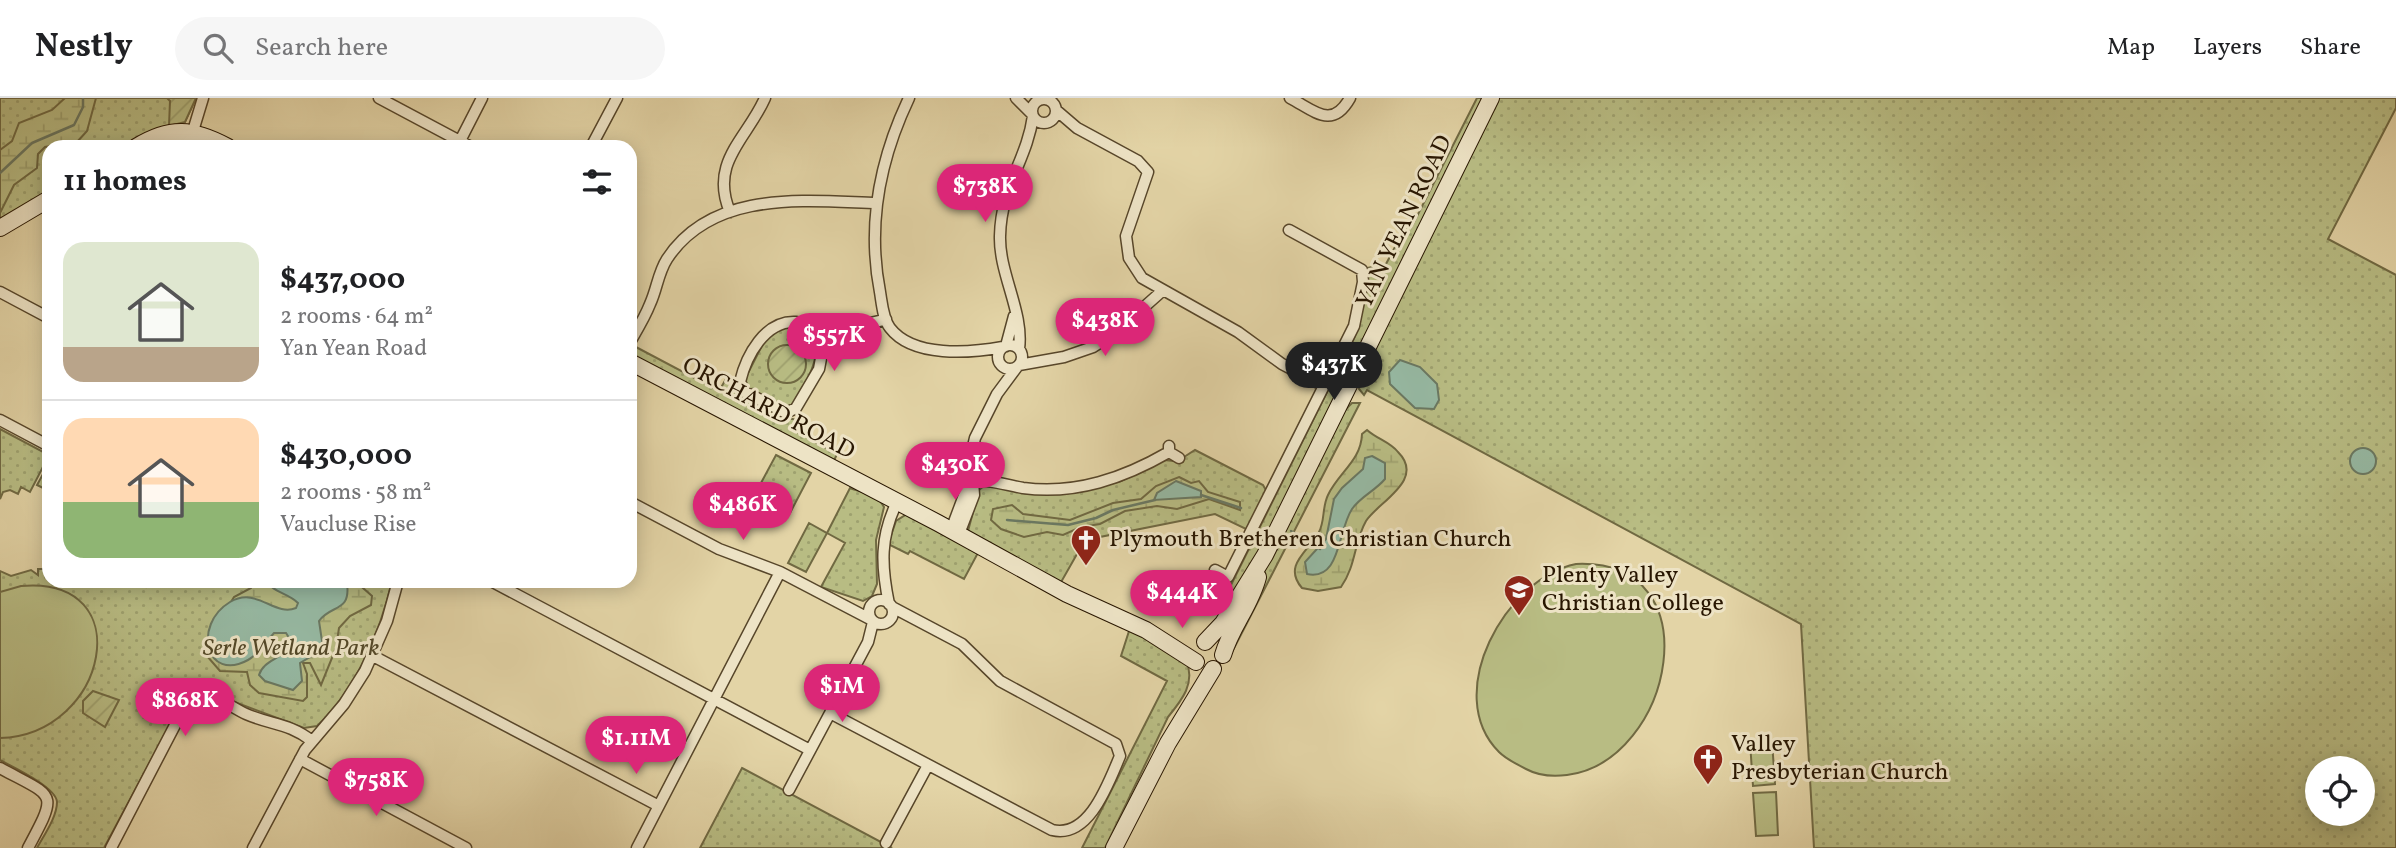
<!DOCTYPE html>
<meta charset="utf-8">
<style>
:root{--surface:#fff;--page:#f6f6f6;--text:#202124;--muted:#757577;--line:#e0e0e0;--accent:#db2777}
body{margin:0;font-family:Vollkorn,serif;background:var(--page);color:var(--text);height:100vh;display:flex;flex-direction:column;font-size:26px;white-space:nowrap}
*{box-sizing:border-box;margin:0}
p{font-size:23px;color:var(--muted)}
.icon{flex:none;width:38px;height:38px;fill:none;stroke:currentColor;stroke-width:2;stroke-linecap:round;stroke-linejoin:round}
.map{position:relative;flex:1;overflow:hidden}
.drawer{position:absolute;left:42px;top:42px;width:595px;height:448px;display:flex;flex-direction:column;background:var(--surface);border-radius:21px;box-shadow:0 4px 18px #0003}
.drawer>*{flex:none}
.fabs{position:absolute;left:2305px;top:658px;display:grid;gap:14px}
.fabs a{display:grid;place-items:center;width:70px;height:70px;border-radius:50%;background:var(--surface);box-shadow:0 4px 18px #0003;font-size:35px}
.price{position:absolute;translate:-50% -60px;padding:0 16px;border-radius:24px;background:var(--accent);color:#fff;font-size:23px;line-height:46px;filter:drop-shadow(0 2px 4px #0008)}
.price::after{content:'';position:absolute;left:50%;top:42px;width:21px;height:16px;margin-left:-10px;background:inherit;clip-path:polygon(0 0,100% 0,50% 100%)}
.price.on{background:#222;color:#fff}
ul{padding:0;list-style:none}
li{display:flex;align-items:center;gap:21px;height:175px;padding:0 21px}
li+li{border-top:2px solid var(--line)}
li span{display:grid;place-items:center;flex:none;width:196px;height:140px;border-radius:21px;color:#555}
li>.icon{margin-inline-start:auto}
span .icon{width:84px;height:84px;fill:#fffc;stroke-width:1}
li b{font-size:30px}
h2{display:flex;justify-content:space-between;align-items:center;height:84px;padding:0 21px;font-size:30px}
header{display:flex;align-items:center;gap:42px;box-sizing:border-box;height:98px;padding:0 35px;background:var(--surface);border-bottom:2px solid var(--line)}
header strong{font-size:33px}
nav{display:flex;gap:38px;margin-inline-start:auto;font-size:24px}
.search{width:490px;height:63px;background:var(--page);display:flex;align-items:center;gap:18px;box-sizing:border-box;padding:0 24px;border-radius:38px;color:var(--muted);font-size:26px}
.map>svg:first-child{display:block}
.grass{fill:url(#grass-dots);stroke:#706942;stroke-width:2;fill-rule:evenodd}
.wetland{fill:url(#wetland-marsh);stroke:#706942;stroke-width:2}
.garden{fill:url(#garden-furrows);stroke:#706942;stroke-width:2}
.pitch{fill:#b8bc83;stroke:#706942;stroke-width:2}
.water{fill:#96b9a3;stroke:#6a7862;stroke-width:2}
.lines{fill:none;stroke-linecap:round;stroke-linejoin:round}
.stream{stroke:#6a7862;stroke-width:2.5}
.street-casing{stroke:#57462a;stroke-width:13}
.secondary-casing{stroke:#281601;stroke-width:18}
.street{stroke:#ede3c5;stroke-width:10}
.secondary{stroke:#ede3c5;stroke-width:16}
.labels{text-anchor:middle;dominant-baseline:central;stroke-width:6;stroke-linejoin:round;paint-order:stroke}
.street-label{font-size:24px;fill:#281601;stroke:#ede3c5}
.poi-label{font-size:24px;fill:#281601;stroke:#ede3c5;text-anchor:start}
.park-label{font-size:24px;font-style:italic;fill:#534828;stroke:#ede3c5}
</style>
<header>
<strong>Nestly</strong>
<div class="search"><svg class="icon" aria-label="search" viewBox="0 0 24 24"><circle cx="10" cy="10" r="6"/><path d="M15 15l6 6"/></svg>Search here</div>
<nav><a>Map</a><a>Layers</a><a>Share</a></nav>
</header>
<div class="map">
<svg width="2396" height="750" viewBox="0 0 2396 750">
<defs>
<pattern id="grass-dots" width="8" height="8" patternUnits="userSpaceOnUse" patternTransform="scale(1.75)"><rect width="8" height="8" fill="#b8bc83"/><path d="M2 2h.1M6 6h.1" fill="none" stroke="#9ea16f" stroke-width="1.8" stroke-linecap="round"/></pattern>
<pattern id="wetland-marsh" width="20" height="14" patternUnits="userSpaceOnUse" patternTransform="scale(1.75)"><rect width="20" height="14" fill="#b8bc83"/><path d="M1 5h8M5 5V1M11 12h8M15 12V8" fill="none" stroke="#9ea16f"/></pattern>
<pattern id="garden-furrows" width="10" height="10" patternUnits="userSpaceOnUse" patternTransform="scale(1.75)"><rect width="10" height="10" fill="#b8bc83"/><path d="M-1 1l2-2M0 10L10 0M9 11l2-2" fill="none" stroke="#9ea16f"/></pattern>
</defs>
<rect width="100%" height="100%" fill="#e3d4a6"/>
<filter id="stains"><feTurbulence type="fractalNoise" baseFrequency=".00286" numOctaves="4"/><feColorMatrix values="0 0 0 0 .2 0 0 0 0 .09 0 0 0 0 .02 0 0 0 .5 -.17"/></filter>
<radialGradient id="worn" r=".72"><stop offset=".6" stop-color="#630" stop-opacity="0"/><stop offset="1" stop-color="#630" stop-opacity=".3"/></radialGradient>
<!-- grass -->
<path class="grass" d="M0 0H196L185 24 152 34 126 49H49V95L0 124Z
M1477 0H1483L1272 429 1225 515 1219 511 1355 238 1368 183 1367 170 1386 166 1406 128 1411 130Z
M1498 0H2396V10L2328 141 2396 177V750H1814L1801 526 1367 292 1364 297 1359 291 1361 277ZM2317 670H2362V716H2317Z
M787 228C827 233 818 262 804 288 799 297 796 305 787 310L747 290 745 281 766 240Z
M634 248 719 293 726 281 741 297 787 320 803 323 797 334 837 356 833 365 634 258Z
M1352 305H1360L1229 560 1271 457 1344 313Z
M0 331 49 357V393L37 387 48 367 45 365 30 394 21 389 18 396 10 392 3 394 0 401Z
M1195 352 1263 387 1267 394 1248 432 1215 416 1085 442 1060 486 968 433 979 392 985 387 1084 393 1121 383 1164 362 1183 364 1184 359Z
M776 357 811 375 790 415 753 400Z
M850 390C862 395 877 395 884 409L876 442 877 486 872 498 863 503 821 489 845 445 827 435 806 474 788 465 809 425 827 435Z
M907 416 979 453 964 481 910 453 908 456 888 446 896 423Z
M49 466V483H134L146 489 154 483H392C380 535 356 591 317 628L304 630 200 591 173 621 104 750H37C44 737 57 719 57 704 56 689 13 669 0 662V473L11 478 31 472 38 477V471H46Z
M1130 530 1186 562C1196 585 1182 602 1168 619L1105 750H1082L1167 583 1121 558Z
M742 670 892 750H700Z"/>
<!-- wetland -->
<path class="wetland" d="M65 0H96L87 33 77 44 45 49 38 56 37 70 14 87 0 115V52L12 43 19 25 52 12Z
M1367 332C1377 341 1390 344 1398 354 1426 382 1378 404 1366 423 1354 444 1356 468 1341 489L1318 493 1302 490C1282 467 1309 453 1319 434 1325 423 1322 409 1328 397 1339 374 1361 363 1362 336Z
M1179 379 1191 385 1199 383 1208 394 1240 404V412L1209 401 1177 411 1157 408 1125 413 1100 426 1081 429 1063 437 1047 434 1024 439 1001 431 991 422 993 411 1012 407 1023 416 1070 422 1113 405 1141 401 1156 388Z
M256 483H355L372 498 371 507 350 518 339 530 336 550 321 587 310 565H303L307 576V599L303 603 259 595 250 587 247 574 220 573 207 558 205 547 234 499 251 490Z"/>
<!-- garden -->
<path class="garden" d="M167 0H196L185 24 169 28 170 3Z
M768 266a19 19 0 1 1 38 0a19 19 0 1 1-38 0Z
M93 593 119 602 105 629 83 615V603Z"/>
<!-- pitch -->
<path class="pitch" d="M1576 466C1715 460 1673 664 1567 677 1552 679 1539 678 1526 671 1517 666 1507 662 1499 654 1441 596 1506 480 1576 466Z
M21 488C141 477 108 637 0 640V494Z
M1772 643 1775 686 1753 688 1750 644Z
M1776 694 1778 737 1756 738 1753 695Z"/>
<!-- water -->
<path class="water" d="M1400 262 1420 269 1437 286 1439 302 1434 311 1415 310 1390 286 1389 274Z
M2350 363a13 13 0 1 1 26 0a13 13 0 1 1-26 0Z
M1372 358 1385 365V381C1375 393 1361 398 1352 411 1337 434 1341 483 1307 476L1305 464 1326 441 1334 401 1342 390 1363 371 1365 360Z
M1176 383 1201 393V399L1154 402 1157 395Z
M266 483 347 485C351 515 331 506 319 523L322 543 320 553 300 565 302 583 293 592 265 583 259 577C264 560 286 562 291 543L286 535H274C266 544 259 556 248 562 206 585 192 527 230 504 257 488 274 519 296 510L298 505C288 495 274 495 266 483Z"/>
<g class="lines">
<!-- stream -->
<path class="stream" d="M0 75 32 45 74 27 83 9V0
M1201 397 1241 410
M1007 422 1068 427 1096 420 1113 412 1155 402
M1291 433 1320 451"/>
<!-- street casing -->
<g class="street-casing">
<path id="street" d="M379 0 471 49
M909 0C880 61 867 127 880 194 882 206 883 221 890 230 913 260 970 255 1003 249
M1016 0 1032 16
M1290 0C1315 13 1332 32 1350 0
M1032 13a12 12 0 1 1 24 0a12 12 0 1 1-24 0Z
M1056 12 1077 30 1138 63 1148 74 1126 138 1129 160 1142 180 1238 234 1282 266 1324 288
M193 33 203 0
M460 43 482 0
M591 49 617 0
M730 114C709 64 747 41 765 0
M0 194 49 220
M796 224 805 227 818 240 822 255 819 271 796 310 786 315 745 294 740 284C746 258 765 222 796 224Z
M817 239C840 228 862 229 886 221
M630 244C637 232 645 219 650 206 657 191 658 175 667 161 713 91 806 103 877 105
M998 259a12 12 0 1 1 24 0a12 12 0 1 1-24 0Z
M1006 248 1014 218
M1019 251C1024 214 999 176 1000 138 1001 88 1027 62 1033 18
M1019 267 1064 259 1093 249 1116 234 1161 194
M0 322 49 348
M1169 348V354L1179 360
M970 383C989 381 1005 387 1023 390 1076 397 1124 380 1169 354
M630 404 719 451 780 474 870 521
M951 432 969 384
M959 436 974 397 971 357 975 340 997 296 1017 269
M1215 472 1228 479 1354 228 1363 184 1362 172 1289 132
M491 483 810 652
M869 514a12 12 0 1 1 24 0a12 12 0 1 1-24 0Z
M889 506C881 467 880 439 897 404
M373 558 657 707
M830 615 1052 732C1089 741 1108 686 1120 658L1116 646 1000 583 962 546 892 509
M300 661 466 750
M0 670C55 700 59 692 28 750
M789 692 868 544 873 524
M886 745 928 667
M111 750 186 606 195 596C213 593 230 609 246 616 271 627 289 625 312 643
M253 750 305 652 344 606 365 573 387 523 398 483
M637 750 780 474"/>
</g>
<!-- secondary casing -->
<g class="secondary-casing">
<path id="secondary" d="M136 49C170 28 193 30 228 49
M0 130 49 101
M630 264 938 425 1067 496 1146 532 1196 564
M1205 544 1223 525 1265 457 1491 0
M1223 557C1231 529 1251 507 1258 479
M1114 750 1168 645 1213 571"/>
</g>
<!-- street -->
<use href="#street" class="street"/>
<!-- secondary -->
<use href="#secondary" class="secondary"/>
</g>
<!-- icons -->
<defs>
<g id="church-pin" transform="scale(1.575)"><path d="M0 17L-7.5 6A9.5 9.5 0 1 1 7.5 6Z" fill="#8f2418" stroke="#ede3c5"/><path d="M-1.2-6h2.4v3.5h3.3v2.4h-3.3V6h-2.4V-.1h-3.3v-2.4h3.3Z" fill="#fff"/></g>
<g id="school-pin" transform="scale(1.575)"><path d="M0 17L-7.5 6A9.5 9.5 0 1 1 7.5 6Z" fill="#8f2418" stroke="#ede3c5"/><path d="M0-5L7-2L0 1L-7-2ZM-4 1L0 2.5L4 1V4Q0 6-4 4Z" fill="#fff"/></g>
</defs>
<g fill-rule="evenodd">
<use href="#church-pin" x="1086" y="442"/>
<use href="#school-pin" x="1519" y="492"/>
<use href="#church-pin" x="1708" y="661"/>
</g>
<g class="labels">
<!-- street labels -->
<g class="street-label">
<text transform="translate(1405 124) rotate(-64)">YAN YEAN ROAD</text>
<text transform="translate(768 311) rotate(28)">ORCHARD ROAD</text>
</g>
<!-- poi labels -->
<g class="poi-label">
<text x="1109" y="442">Plymouth Bretheren Christian Church</text>
<text x="1542" y="478">Plenty Valley<tspan x="1542" dy="28">Christian College</tspan></text>
<text x="1731" y="647">Valley<tspan x="1731" dy="28">Presbyterian Church</tspan></text>
</g>
<!-- park labels -->
<g class="park-label">
<text x="291" y="551">Serle Wetland Park</text>
</g>
</g>
<rect width="100%" height="100%" filter="url(#stains)"/>
<rect width="100%" height="100%" fill="url(#worn)"/>
</svg>
<div class="fabs">
<a><svg class="icon" aria-label="locate" viewBox="0 0 24 24"><circle cx="12" cy="12" r="6"/><path d="M12 2v4M12 18v4M2 12h4M18 12h4"/></svg></a>
</div>
<b class="price" style="left:985px;top:126px">$738K</b>
<b class="price" style="left:1105px;top:260px">$438K</b>
<b class="price" style="left:834px;top:275px">$557K</b>
<b class="price on" style="left:1334px;top:304px">$437K</b>
<b class="price" style="left:955px;top:404px">$430K</b>
<b class="price" style="left:743px;top:444px">$486K</b>
<b class="price" style="left:1182px;top:532px">$444K</b>
<b class="price" style="left:842px;top:626px">$1M</b>
<b class="price" style="left:185px;top:640px">$868K</b>
<b class="price" style="left:636px;top:678px">$1.11M</b>
<b class="price" style="left:376px;top:720px">$758K</b>
<section class="drawer">
<h2>11 homes<svg class="icon" aria-label="filters" viewBox="0 0 24 24"><path d="M4 7h16M4 17h16"/><circle cx="9" cy="7" r="2"/><circle cx="15" cy="17" r="2"/></svg></h2>
<ul>
<li><span style="background:linear-gradient(#dfe7d0 75%,#b9a48a 0)"><svg class="icon" aria-label="home" viewBox="0 0 24 24"><path d="M3 11l9-7 9 7M6 9v11h12V9"/></svg></span><div><b>$437,000</b><p>2 rooms · 64 m²</p><p>Yan Yean Road</p></div></li>
<li><span style="background:linear-gradient(#ffd9b3 60%,#8fb573 0)"><svg class="icon" aria-label="home" viewBox="0 0 24 24"><path d="M3 11l9-7 9 7M6 9v11h12V9"/></svg></span><div><b>$430,000</b><p>2 rooms · 58 m²</p><p>Vaucluse Rise</p></div></li>
</ul>
</section>
</div>
